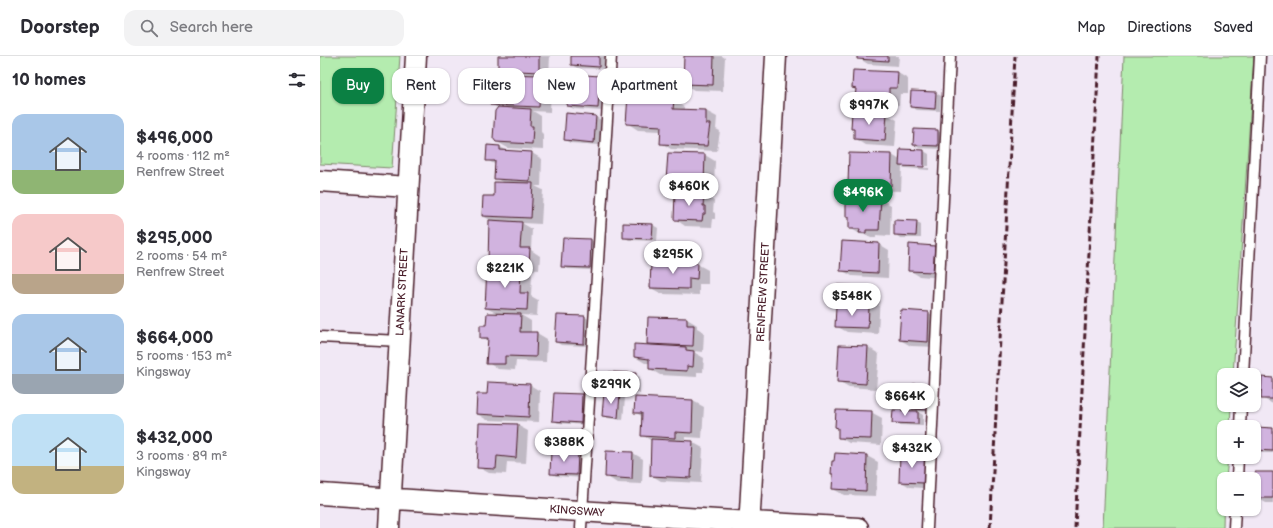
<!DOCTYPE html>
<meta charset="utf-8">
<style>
:root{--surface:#fff;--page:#f2f2f3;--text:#2b2b33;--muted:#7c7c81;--line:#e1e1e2;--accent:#0b8043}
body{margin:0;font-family:"Balsamiq Sans",sans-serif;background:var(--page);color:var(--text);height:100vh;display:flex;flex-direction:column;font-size:15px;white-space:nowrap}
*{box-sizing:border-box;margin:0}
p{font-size:13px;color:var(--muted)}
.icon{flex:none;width:22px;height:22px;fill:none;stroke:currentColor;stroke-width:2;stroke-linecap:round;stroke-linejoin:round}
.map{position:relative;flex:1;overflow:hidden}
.side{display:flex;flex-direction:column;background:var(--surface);width:320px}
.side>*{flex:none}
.banner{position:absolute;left:12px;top:12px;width:380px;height:36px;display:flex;gap:8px}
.controls{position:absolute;left:897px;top:312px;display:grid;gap:8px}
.controls a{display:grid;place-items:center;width:44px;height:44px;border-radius:8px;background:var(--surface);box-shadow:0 1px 3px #0004;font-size:20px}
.price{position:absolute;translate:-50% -34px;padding:0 9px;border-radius:14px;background:#fff;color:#222;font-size:13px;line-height:26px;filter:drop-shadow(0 1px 2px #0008)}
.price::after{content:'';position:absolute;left:50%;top:24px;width:12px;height:9px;margin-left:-6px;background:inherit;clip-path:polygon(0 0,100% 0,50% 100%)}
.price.selected{background:var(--accent);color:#fff}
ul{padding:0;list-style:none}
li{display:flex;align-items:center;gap:12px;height:100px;padding:0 12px}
li span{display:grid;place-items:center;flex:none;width:112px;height:80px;border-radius:12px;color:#555}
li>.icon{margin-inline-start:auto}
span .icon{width:48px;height:48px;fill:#fffc;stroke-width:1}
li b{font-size:17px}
h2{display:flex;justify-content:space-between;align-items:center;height:48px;padding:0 12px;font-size:17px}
.chip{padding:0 14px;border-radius:12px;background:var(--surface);box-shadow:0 1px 3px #0004;font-size:14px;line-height:36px}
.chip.selected{background:var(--accent);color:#fff}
header{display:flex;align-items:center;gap:24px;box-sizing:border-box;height:56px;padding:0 20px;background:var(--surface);border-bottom:1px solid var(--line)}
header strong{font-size:19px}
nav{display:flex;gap:22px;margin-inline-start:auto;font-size:14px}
.search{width:280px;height:36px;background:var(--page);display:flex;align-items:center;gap:10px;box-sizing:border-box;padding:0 14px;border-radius:12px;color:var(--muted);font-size:15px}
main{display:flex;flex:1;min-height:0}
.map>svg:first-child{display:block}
.green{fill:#b4ecaf;stroke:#7f866d}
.shadow{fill:#0003;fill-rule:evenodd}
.building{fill:#d1b3df;stroke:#4a1f2b}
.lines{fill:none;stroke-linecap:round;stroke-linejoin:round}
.lane-casing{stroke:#4a1f2b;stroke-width:13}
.street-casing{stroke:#4a1f2b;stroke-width:23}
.lane{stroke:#fff;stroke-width:10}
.street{stroke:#fff;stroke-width:20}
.rail{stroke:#4a1f2b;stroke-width:3;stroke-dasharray:6 3;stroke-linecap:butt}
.labels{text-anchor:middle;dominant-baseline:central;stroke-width:4;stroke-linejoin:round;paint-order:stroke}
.street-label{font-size:11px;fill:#4a1f2b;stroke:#fff}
</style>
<header>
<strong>Doorstep</strong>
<div class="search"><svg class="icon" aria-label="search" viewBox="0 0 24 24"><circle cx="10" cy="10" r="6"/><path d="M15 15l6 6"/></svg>Search here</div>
<nav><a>Map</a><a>Directions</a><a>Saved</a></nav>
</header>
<main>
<section class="side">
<h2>10 homes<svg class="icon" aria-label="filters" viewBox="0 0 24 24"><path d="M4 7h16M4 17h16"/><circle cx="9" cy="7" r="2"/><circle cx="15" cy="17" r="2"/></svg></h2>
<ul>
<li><span style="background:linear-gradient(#a9c7e8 70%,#8fb573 0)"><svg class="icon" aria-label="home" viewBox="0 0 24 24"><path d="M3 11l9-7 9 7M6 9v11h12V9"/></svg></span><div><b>$496,000</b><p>4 rooms · 112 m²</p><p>Renfrew Street</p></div></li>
<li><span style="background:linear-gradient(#f6c9c9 75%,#b9a48a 0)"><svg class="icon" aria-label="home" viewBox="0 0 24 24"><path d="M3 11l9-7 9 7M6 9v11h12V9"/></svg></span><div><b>$295,000</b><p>2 rooms · 54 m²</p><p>Renfrew Street</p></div></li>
<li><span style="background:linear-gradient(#a9c7e8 75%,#9aa5b1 0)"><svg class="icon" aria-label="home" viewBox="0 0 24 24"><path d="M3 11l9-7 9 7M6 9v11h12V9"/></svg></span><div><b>$664,000</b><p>5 rooms · 153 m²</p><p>Kingsway</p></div></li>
<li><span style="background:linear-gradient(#bfe0f5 65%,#c2b280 0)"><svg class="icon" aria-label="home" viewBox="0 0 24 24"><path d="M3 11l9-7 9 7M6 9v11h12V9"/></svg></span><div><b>$432,000</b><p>3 rooms · 89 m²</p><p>Kingsway</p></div></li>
</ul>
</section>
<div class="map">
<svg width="953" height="472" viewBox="0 0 953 472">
<rect width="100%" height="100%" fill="#f1e8f5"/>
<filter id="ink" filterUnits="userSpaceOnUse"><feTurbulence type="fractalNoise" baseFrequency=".025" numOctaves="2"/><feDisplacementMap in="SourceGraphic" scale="8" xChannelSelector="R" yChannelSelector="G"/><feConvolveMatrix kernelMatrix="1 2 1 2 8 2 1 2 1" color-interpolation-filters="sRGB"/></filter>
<g filter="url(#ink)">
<!-- green -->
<path class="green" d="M0 0H80L72 112 0 108Z
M804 0H934L913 319H904V349H911L910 371H904V401H908L906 423H904L903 472H783Z"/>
<!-- shadow -->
<path class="shadow" d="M178 0H230L229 21H221L231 26 230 56 213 55 221 60V76L223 78V94L188 92 177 86 178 52 171 48 179 32 189 19 179 13V1Z
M252 0H285L284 13 257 12 252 9Z
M365 0H402L405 2 403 35 374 34 364 28Z
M538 0H579L578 10 548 8 538 2Z
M578 17 588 23V38H580L579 49 547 47 536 41V34L533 32Z
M280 21 285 24 283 55 254 53 248 50Z
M616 37 621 40 620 55 597 54 591 51Z
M309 40 338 42 342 44 353 45 364 51V54L386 55 397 61 396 73 400 75 397 95 351 93 341 87V75L318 74 307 67Z
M566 58 577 64 575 91 545 89 535 83V75L532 73Z
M247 59 276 61 281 64 279 89 250 87 245 84Z
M595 74 618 75 623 78V93L599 92 594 89Z
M168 90 180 91 188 95 212 97 222 103 221 130H215L223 134 221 168 202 167 212 173 211 194 220 200 219 214 201 213 212 219 211 240 218 244 217 260 201 259 211 265V277H217L227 283 226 306 196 305 195 314 178 313 168 307V285L161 281 167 270 178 258 166 252 180 213 169 206 170 164 163 160 184 127 175 122 176 109 167 104Z
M581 94 604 95 609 98V114L585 112 582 111 581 135 539 134 529 128 530 98 572 99 580 104ZM584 109 609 110V112L584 111Z
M385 99 395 105 394 133 358 131 347 125Z
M383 139 394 145 393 156 395 157V163H393L392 171 365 170 355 163Z
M560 143 571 149 570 180 556 179V182H551L545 179 540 178 530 172V163L527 161Z
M596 166 601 169V182H580L575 178Z
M333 169 338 172 337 185 309 184 304 181Z
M244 183 271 184 276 187 275 214 248 213 242 210Z
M559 188 569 194 568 222 532 220 521 214Z
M614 191 625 197 623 222 599 220 589 214Z
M377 208 388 214V228H379V239L342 238 331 232Z
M550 231 560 237 558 278 527 276 516 270Z
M609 257 619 263 618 291 591 290 580 284Z
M238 260 265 261 270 264 269 290 241 289 236 286Z
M367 263 377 269V272L384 276 383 296 372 295 384 302 383 316H377V321L340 319 330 313V307H325L315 301 333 290 328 287Z
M520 290 548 291 559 298 556 333 529 331 518 325Z
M315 318 320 321V337H294L289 334Z
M953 323V348L942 342Z
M210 329 220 335 219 366 167 364 157 358 168 340Z
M594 329 613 356 598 355 593 352Z
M234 338 262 339 267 342 266 369 238 367 233 364Z
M300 339 305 342 303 364 288 362 283 360Z
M316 342 373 345 384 351 382 382 366 381V386H372L383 392 381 427 341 425 331 419 332 385 322 379 323 361 315 356Z
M574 355 598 356 603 359V370L578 369 573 366Z
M551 356 562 362 561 389 529 387 519 381Z
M197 369 208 375 206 407 187 406 186 418 169 417 158 411Z
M953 373V397H942L936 394Z
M313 397 323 403 322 428 297 427 286 420Z
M258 398 263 401 262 422 236 420 231 417Z
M516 399 547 400 558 406 556 440 524 439 513 433Z
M581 400 605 401 616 407 614 433 590 431 580 425Z
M953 417V447H946L936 441Z"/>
<!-- building -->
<path class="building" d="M178 0H219V16L178 14Z
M251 0H279V11L251 9Z
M364 0H394L393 29 363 28Z
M537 0H568V5L537 3Z
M533 14 578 16 577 32H569V44L535 42 536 33 532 32Z
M179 18 221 19 219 51 170 49 171 31H178Z
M250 18 280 20 278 52 247 50Z
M591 35 616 36 615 53 590 51Z
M308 39 338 41V43L354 44 353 53 386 54V68H390L387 90 340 88 341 70 306 68Z
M178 51 211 53 210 70H213L212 88 176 86 173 82 175 55Z
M532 55 567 57 565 85 534 83V73H531Z
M246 57 276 60 274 87 244 84Z
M594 73 618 74V90L593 89Z
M167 89 180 90V94L212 96 210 125 174 123 175 105H166Z
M580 93 604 94V111L579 110Z
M348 97 385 98 384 127 346 125Z
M529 97 572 98 571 130 528 128Z
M174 126 213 127 211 162 162 160 163 140H174Z
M355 137 384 138 383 150H385V158H383L382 165 354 164Z
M526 140 561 142 559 174H546V177H539L540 173H529V161H526Z
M169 164 202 166 200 192H210L209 209 168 207Z
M574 164 597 165 596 180 574 179Z
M303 167 333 168 332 183 303 182Z
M243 182 271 183 270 212 241 211Z
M522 185 559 187 558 217 520 215Z
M589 188 615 190 613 216 588 215Z
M331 206 378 207 377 223 369 222V233L330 232Z
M167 211 201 212 200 237H208L207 254 165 252Z
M517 229 550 230 549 251 516 250Z
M516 250 549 251 548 272 515 271Z
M581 254 609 256 608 286 579 284Z
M167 257 201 258 200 276H217L216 301 185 300V308H166L168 282H160V269H166Z
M237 259 265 260 264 288 235 286Z
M328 261 367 262V269H374L373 290 327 288Z
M314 288 366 291V294L374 295 373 311 367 310V315L329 313V303L314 301Z
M519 289 548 290 546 328 517 326Z
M289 316 316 317 315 335 288 334Z
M942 321 953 322V343H941Z
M168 326 210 328 209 361 156 358 157 338H167Z
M593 328 609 329 608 354 592 353Z
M284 336 300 338 298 362 282 360Z
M234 337 262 338 261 367 232 365Z
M315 341 373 344 372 377 355 376V382L321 380 322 357H314Z
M516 354 552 355 551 383 518 382V372L515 371Z
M573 354 598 355V368L572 367Z
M159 367 198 368 196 402 177 400 176 413 157 412Z
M936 371 953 372V395L935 394Z
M331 383 373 385 371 422 330 420Z
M231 395 258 397 257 419 230 418Z
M286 395 313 396 312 423 285 421Z
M515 397 547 399 546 435 512 433 513 418H511L512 405H514Z
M580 399 605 400 604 427 579 426Z
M935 416H953V442H935Z"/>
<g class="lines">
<!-- lane casing -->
<g class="lane-casing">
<path id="lane" d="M0 281 80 285
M923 319 940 0
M920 371 921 349
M917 423 918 401
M261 472 291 0
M607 472 630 0
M914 472 915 453"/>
</g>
<!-- street casing -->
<g class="street-casing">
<path id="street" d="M0 125 88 131
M0 438 397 464 538 472
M69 472 96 0
M429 472 456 0"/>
</g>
<!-- lane -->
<use href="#lane" class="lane"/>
<!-- street -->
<use href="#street" class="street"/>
<!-- rail -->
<path class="rail" d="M670 472 695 0
M755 472 779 0"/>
</g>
</g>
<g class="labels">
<!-- street labels -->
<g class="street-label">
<text transform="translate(82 236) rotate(-87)">LANARK STREET</text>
<text transform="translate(443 236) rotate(-87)">RENFREW STREET</text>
<text transform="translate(257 455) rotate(4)">KINGSWAY</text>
</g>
</g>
</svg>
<div class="controls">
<a><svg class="icon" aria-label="layers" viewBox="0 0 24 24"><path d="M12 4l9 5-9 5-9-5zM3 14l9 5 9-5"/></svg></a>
<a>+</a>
<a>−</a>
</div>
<b class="price" style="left:549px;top:70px">$997K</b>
<b class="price" style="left:369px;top:151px">$460K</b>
<b class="price selected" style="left:543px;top:157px">$496K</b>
<b class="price" style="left:353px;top:219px">$295K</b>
<b class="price" style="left:185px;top:233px">$221K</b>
<b class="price" style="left:532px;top:261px">$548K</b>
<b class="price" style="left:291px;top:349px">$299K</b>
<b class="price" style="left:585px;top:361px">$664K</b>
<b class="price" style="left:244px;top:407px">$388K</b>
<b class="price" style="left:592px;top:413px">$432K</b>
<div class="banner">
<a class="chip selected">Buy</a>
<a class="chip">Rent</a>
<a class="chip">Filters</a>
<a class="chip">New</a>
<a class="chip">Apartment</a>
</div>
</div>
</main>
